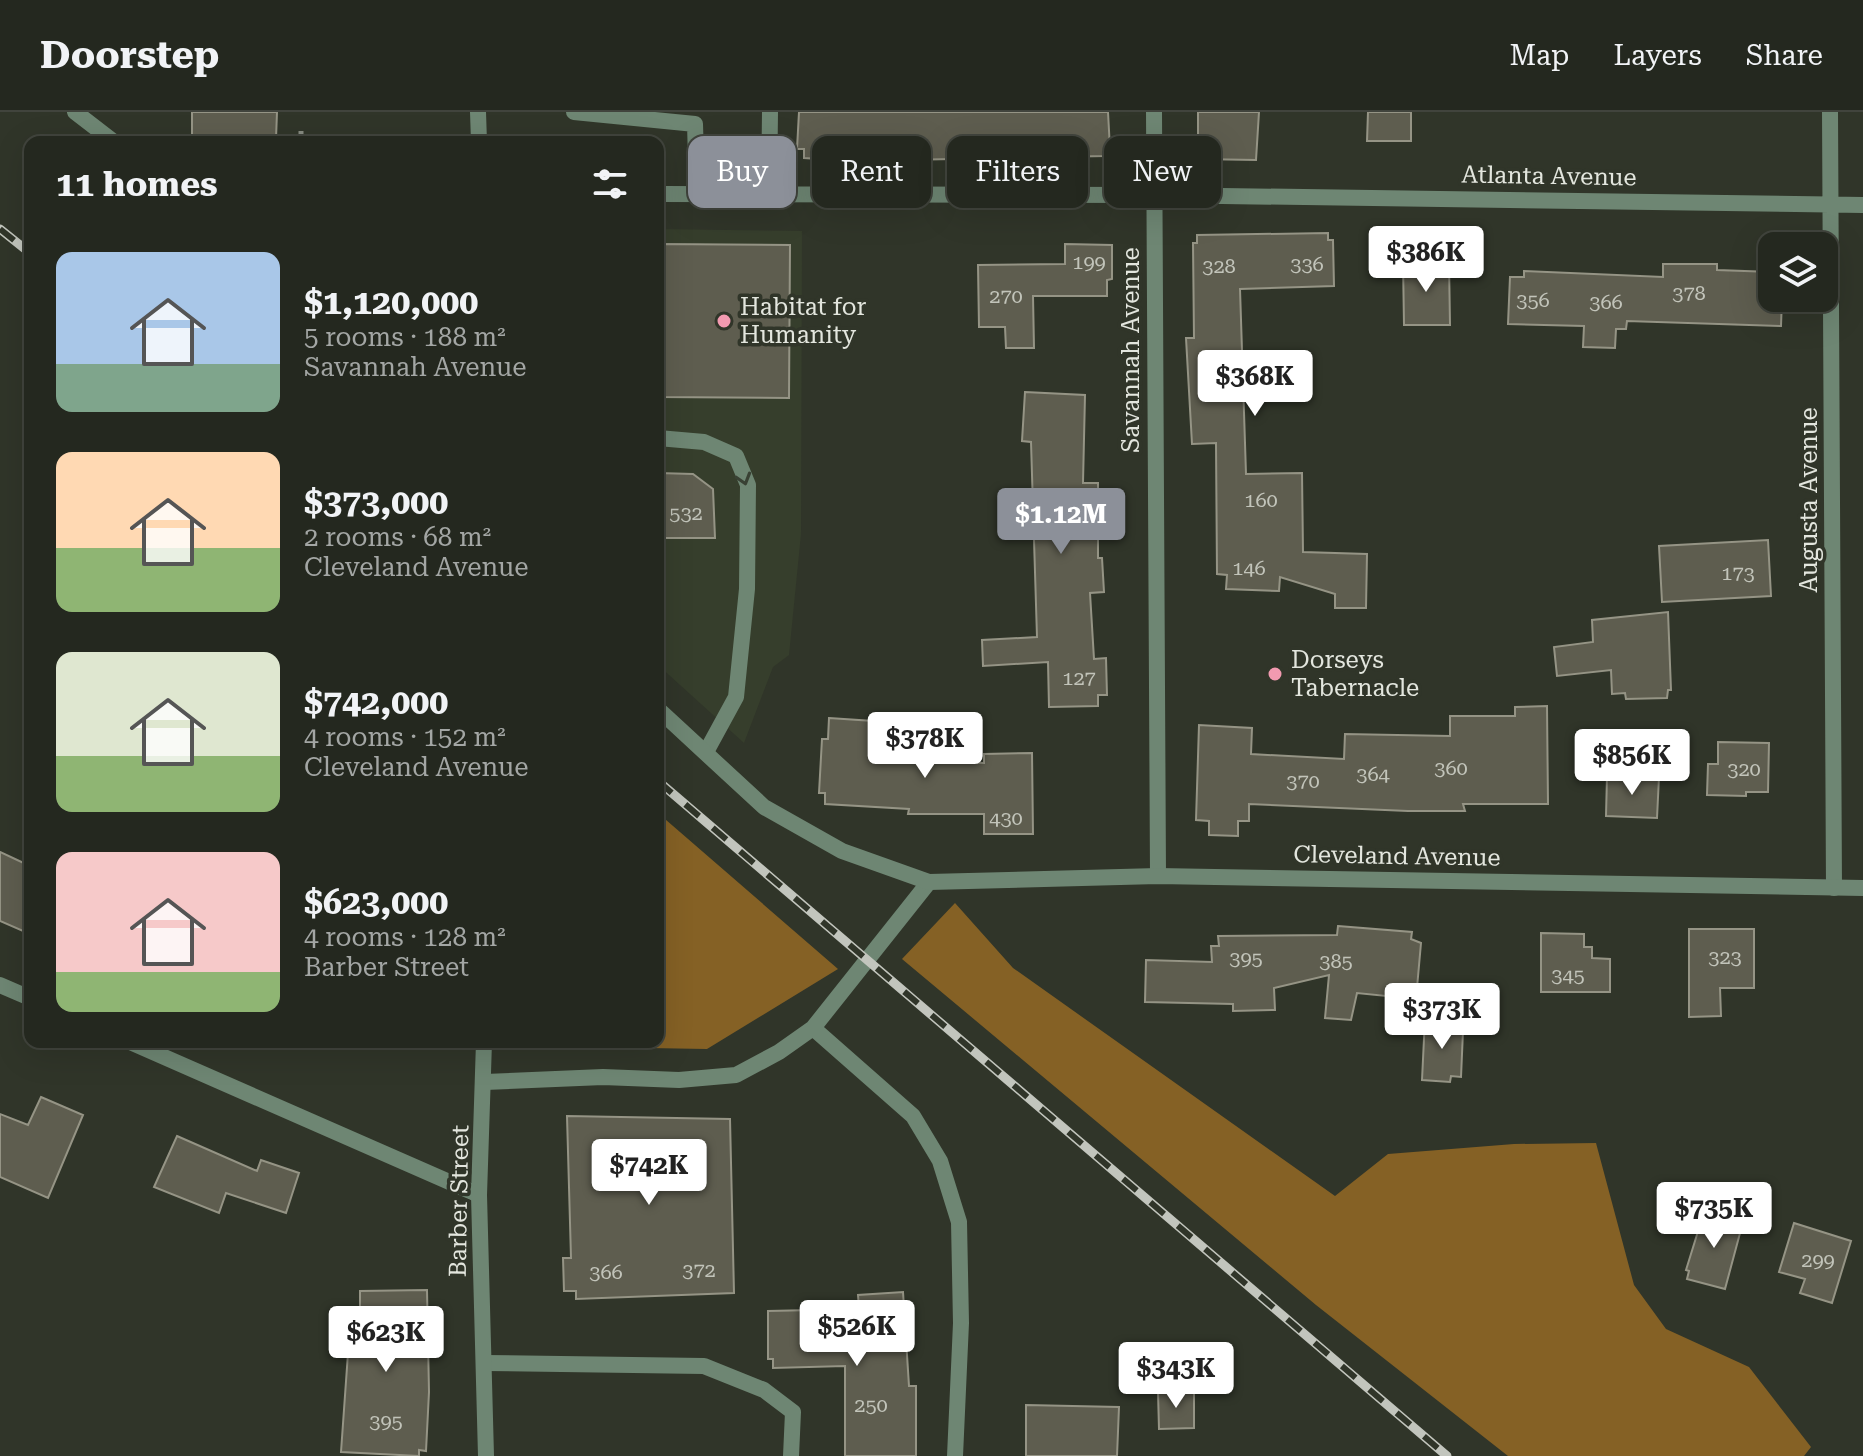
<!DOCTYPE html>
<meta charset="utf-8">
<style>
:root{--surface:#24281f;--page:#30342c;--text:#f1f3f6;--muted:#a3a6a4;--line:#41443d;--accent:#8c9099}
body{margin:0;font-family:"Roboto Serif",serif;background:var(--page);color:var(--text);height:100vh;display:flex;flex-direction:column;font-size:30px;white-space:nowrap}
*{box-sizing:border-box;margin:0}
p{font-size:26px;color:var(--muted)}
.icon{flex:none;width:44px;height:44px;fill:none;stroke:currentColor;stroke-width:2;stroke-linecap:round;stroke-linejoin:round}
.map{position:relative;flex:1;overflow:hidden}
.drawer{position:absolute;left:24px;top:24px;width:640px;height:912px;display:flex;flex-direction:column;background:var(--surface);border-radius:16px;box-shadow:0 8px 32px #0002,0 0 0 2px var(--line)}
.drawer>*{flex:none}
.banner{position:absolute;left:688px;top:24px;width:760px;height:72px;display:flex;gap:16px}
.controls{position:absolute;left:1758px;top:120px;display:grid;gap:16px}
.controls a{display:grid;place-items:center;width:80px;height:80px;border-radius:16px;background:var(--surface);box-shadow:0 8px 32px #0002,0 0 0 2px var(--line);font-size:40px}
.price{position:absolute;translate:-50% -68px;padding:0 18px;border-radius:8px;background:#fff;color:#222;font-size:26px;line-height:52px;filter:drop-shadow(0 2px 4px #0008)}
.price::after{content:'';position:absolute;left:50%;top:48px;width:24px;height:18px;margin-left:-12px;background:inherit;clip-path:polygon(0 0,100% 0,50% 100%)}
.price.active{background:var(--accent);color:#fff}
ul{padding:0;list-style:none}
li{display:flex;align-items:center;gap:24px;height:200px;padding:0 32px}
li span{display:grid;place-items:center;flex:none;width:224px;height:160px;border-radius:16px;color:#555}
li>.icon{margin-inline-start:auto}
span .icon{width:96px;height:96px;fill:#fffc;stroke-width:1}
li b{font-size:34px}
h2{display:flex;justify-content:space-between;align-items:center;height:96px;padding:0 32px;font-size:34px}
.tag{padding:0 28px;border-radius:16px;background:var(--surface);box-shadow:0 8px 32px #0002,0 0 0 2px var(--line);font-size:28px;line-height:72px}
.tag.active{background:var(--accent);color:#fff}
header{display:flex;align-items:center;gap:48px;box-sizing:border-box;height:112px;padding:0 40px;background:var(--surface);border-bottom:2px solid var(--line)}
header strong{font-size:38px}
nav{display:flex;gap:44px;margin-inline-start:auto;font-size:28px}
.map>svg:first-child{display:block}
.built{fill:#363e2c}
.forest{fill:#856125}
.building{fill:#5e5d4f;stroke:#959485;stroke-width:2}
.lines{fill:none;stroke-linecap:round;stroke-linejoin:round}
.path{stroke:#868a80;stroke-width:5;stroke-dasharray:8 4;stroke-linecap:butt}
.service{stroke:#6e8673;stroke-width:16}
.minor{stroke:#6e8673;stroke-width:16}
.tertiary{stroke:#6e8673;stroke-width:16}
.rail-casing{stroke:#c2c5bd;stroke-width:9}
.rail{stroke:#303529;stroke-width:6;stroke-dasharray:18;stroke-linecap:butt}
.oneway{stroke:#394134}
.poi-dot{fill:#f29ab0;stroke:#303529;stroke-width:3}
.labels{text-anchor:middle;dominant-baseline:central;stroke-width:7;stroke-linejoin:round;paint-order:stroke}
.number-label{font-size:20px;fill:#c2c4ba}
.street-label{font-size:24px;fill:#e3e6de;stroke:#303529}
.poi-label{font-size:24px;fill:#e3e6de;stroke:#303529;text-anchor:start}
</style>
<header>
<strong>Doorstep</strong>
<nav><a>Map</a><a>Layers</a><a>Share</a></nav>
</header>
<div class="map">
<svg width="1863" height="1344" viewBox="0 0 1863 1344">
<rect width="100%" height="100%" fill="#303529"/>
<!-- built -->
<path class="built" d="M658 117 802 119 801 422 789 543 773 555 744 631 658 553Z"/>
<!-- forest -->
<path class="forest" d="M658 701 838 857 707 937 530 934V930H658Z
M955 791 1013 856 1335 1084 1388 1042 1514 1032 1596 1031 1634 1173 1666 1217 1749 1255 1811 1335 1804 1344H1508L1316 1193 902 847Z"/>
<!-- building -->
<path class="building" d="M192 0H277L276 27H192Z
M799 0H1108L1110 37 1105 36V44L851 49 804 46V37H797Z
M1198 0H1259L1256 48 1198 47Z
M1368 0H1411V29H1367Z
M1328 121V128H1333L1334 174 1240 177 1246 362 1302 361 1303 440 1367 442 1366 496H1335V482L1280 465 1279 479 1226 477 1227 463 1217 462 1216 331 1192 332 1186 226H1194L1193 131H1197V123Z
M658 132 790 133 789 286 658 285Z
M1065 132 1112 133V167L1107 168V184H1033L1034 236H1006L1005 215H979L978 153 1065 152Z
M1403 150H1449L1450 213H1404Z
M1663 152H1717V158L1772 160V186H1782L1781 214 1627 209 1626 217H1616L1615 236 1583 235 1584 214 1508 212 1510 165H1524V159L1663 165Z
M1025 280 1085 283 1083 371H1098V446H1102L1104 480 1090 481 1094 547 1106 546 1107 583H1098V594L1049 595 1048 550 983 554 982 528 1037 525 1031 330 1022 329Z
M658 361 693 362 713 377 715 426H658Z
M1768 428 1771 484 1662 490 1659 434Z
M1668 500 1671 578H1668L1667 586 1626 587 1625 581 1612 582 1611 558 1557 564 1554 535 1593 530 1592 508Z
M1547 594 1548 692H1463L1465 699H1408L1249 692V709H1238V724L1209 723V709L1196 708 1199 613 1252 616 1251 642 1344 647 1345 622 1450 624V604H1515V595Z
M829 606 888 610 885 648 984 651V642L1032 641 1033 722H984V702H908L909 697 825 692V681H819L822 627H828Z
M1718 630 1769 631 1768 680H1746V684L1707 683 1708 652H1718Z
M1607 664 1659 665 1657 706 1606 704Z
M0 740 30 754V803L23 819 0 809Z
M1338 814 1412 820 1411 827 1421 831 1416 887 1357 881 1351 908 1325 906 1329 863 1274 876 1275 898 1233 899V892L1145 890 1146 848 1212 850 1211 834H1219L1218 824 1337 823Z
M1689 817H1754V876H1720L1721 904 1689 905Z
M1541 821 1584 822V835H1592V846L1610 847V880H1541Z
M1425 906 1455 908 1454 919H1463L1461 965 1451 964 1450 970 1422 968Z
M41 985 83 1003 48 1086 0 1065V1002L28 1013Z
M567 1004 730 1007 734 1181 576 1187V1179H564L563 1146H571Z
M177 1024 257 1059 261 1048 299 1061 286 1101 226 1081 219 1101 154 1075Z
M1704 1100 1743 1110 1725 1177 1687 1167 1689 1159 1686 1158Z
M1794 1111 1851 1129 1832 1191 1800 1181 1805 1167 1779 1160Z
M427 1178 429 1280 426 1339 419 1338V1344L341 1340 348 1241H340L339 1204H349V1196L360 1195V1179Z
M903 1180 909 1274H916V1344H845V1254L773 1256V1247H768V1199L859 1197 858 1183Z
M1194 1279V1316L1159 1317 1158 1280Z
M1026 1293 1119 1295 1117 1344H1026Z"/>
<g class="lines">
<!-- path -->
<path class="path" d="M301 19V30"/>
<!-- service -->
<path class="service" d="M75 0 114 30
M574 0 695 12 697 82
M658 326 704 330 736 344 748 373 747 477 736 585 706 640
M484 1251 704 1254 764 1278 793 1300 791 1344"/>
<!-- minor -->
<path class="minor" d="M1154 0 1158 764
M1830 0 1834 776
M658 82 1155 83 1863 93
M769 82 770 0
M0 873 30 886
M813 916 913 1004 940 1049 959 1110 961 1211 955 1344
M130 930 479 1083
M485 970 603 965 679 968 736 963 779 940 813 916 929 770"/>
<!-- tertiary -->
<path class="tertiary" d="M478 0 479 30
M658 597 764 695 842 739 929 770 1158 764 1863 776
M484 930 479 1083 486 1344"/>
<!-- rail casing -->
<g class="rail-casing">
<path id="rail" d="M0 117 30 141
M658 669 1447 1344"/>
</g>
<!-- rail -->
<use href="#rail" class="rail"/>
</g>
<!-- one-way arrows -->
<defs><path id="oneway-chevron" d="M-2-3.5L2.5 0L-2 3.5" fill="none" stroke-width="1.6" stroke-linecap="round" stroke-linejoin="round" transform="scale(2)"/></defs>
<use class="oneway" href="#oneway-chevron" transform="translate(744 367) rotate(73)"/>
<!-- markers -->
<g class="poi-dot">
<circle cx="724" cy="209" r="8"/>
<circle cx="1275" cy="562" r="8"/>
</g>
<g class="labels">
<!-- number labels -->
<g class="number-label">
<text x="1089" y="150">199</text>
<text x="1307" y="152">336</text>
<text x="1219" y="154">328</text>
<text x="1689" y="181">378</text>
<text x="1006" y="184">270</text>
<text x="1533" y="188">356</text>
<text x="1606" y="190">366</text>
<text x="1261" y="388">160</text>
<text x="686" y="401">532</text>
<text x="1249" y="456">146</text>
<text x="1738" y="461">173</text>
<text x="1079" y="566">127</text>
<text x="1451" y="656">360</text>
<text x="1744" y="657">320</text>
<text x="1373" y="662">364</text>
<text x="1303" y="669">370</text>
<text x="1006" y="706">430</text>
<text x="1725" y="845">323</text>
<text x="1246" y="846">395</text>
<text x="1336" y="849">385</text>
<text x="1568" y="863">345</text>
<text x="1818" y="1148">299</text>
<text x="699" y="1158">372</text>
<text x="606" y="1160">366</text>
<text x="871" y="1293">250</text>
<text x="386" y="1309">395</text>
</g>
<!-- street labels -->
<g class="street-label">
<text transform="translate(1549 64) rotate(1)">Atlanta Avenue</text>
<text transform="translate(1131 238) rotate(-90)">Savannah Avenue</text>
<text transform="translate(1809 388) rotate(-90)">Augusta Avenue</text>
<text transform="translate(1397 744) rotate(1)">Cleveland Avenue</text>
<text transform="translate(459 1089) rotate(-89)">Barber Street</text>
</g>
<!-- poi labels -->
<g class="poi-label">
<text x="740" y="195">Habitat for<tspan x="740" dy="28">Humanity</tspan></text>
<text x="1291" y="548">Dorseys<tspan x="1291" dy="28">Tabernacle</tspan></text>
</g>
</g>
</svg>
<div class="controls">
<a><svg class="icon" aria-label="layers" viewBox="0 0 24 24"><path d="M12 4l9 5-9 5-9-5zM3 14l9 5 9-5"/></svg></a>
</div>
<b class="price" style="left:1426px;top:182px">$386K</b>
<b class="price" style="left:1255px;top:306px">$368K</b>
<b class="price active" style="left:1061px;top:444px">$1.12M</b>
<b class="price" style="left:925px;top:668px">$378K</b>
<b class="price" style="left:1632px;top:685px">$856K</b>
<b class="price" style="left:1442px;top:939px">$373K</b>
<b class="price" style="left:649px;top:1095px">$742K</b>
<b class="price" style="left:1714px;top:1138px">$735K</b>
<b class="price" style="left:857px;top:1256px">$526K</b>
<b class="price" style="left:386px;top:1262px">$623K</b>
<b class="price" style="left:1176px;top:1298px">$343K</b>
<div class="banner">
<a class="tag active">Buy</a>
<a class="tag">Rent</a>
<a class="tag">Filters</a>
<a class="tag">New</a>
</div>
<section class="drawer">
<h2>11 homes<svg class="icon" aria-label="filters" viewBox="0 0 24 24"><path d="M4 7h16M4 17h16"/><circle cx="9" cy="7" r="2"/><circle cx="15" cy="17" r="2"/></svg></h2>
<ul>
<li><span style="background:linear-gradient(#a9c7e8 70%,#7fa58c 0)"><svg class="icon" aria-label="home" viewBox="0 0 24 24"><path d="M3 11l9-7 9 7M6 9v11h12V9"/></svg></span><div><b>$1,120,000</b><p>5 rooms · 188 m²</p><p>Savannah Avenue</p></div></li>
<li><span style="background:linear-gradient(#ffd9b3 60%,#8fb573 0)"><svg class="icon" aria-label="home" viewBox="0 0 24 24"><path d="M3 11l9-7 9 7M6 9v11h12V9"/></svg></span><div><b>$373,000</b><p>2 rooms · 68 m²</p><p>Cleveland Avenue</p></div></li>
<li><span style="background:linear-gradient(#dfe7d0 65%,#8fb573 0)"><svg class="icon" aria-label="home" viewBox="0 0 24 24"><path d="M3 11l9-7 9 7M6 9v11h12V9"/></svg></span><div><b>$742,000</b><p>4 rooms · 152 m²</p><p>Cleveland Avenue</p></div></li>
<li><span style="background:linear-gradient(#f6c9c9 75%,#8fb573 0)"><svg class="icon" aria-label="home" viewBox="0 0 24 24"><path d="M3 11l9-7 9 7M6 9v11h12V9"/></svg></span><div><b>$623,000</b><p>4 rooms · 128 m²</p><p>Barber Street</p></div></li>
</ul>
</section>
</div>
